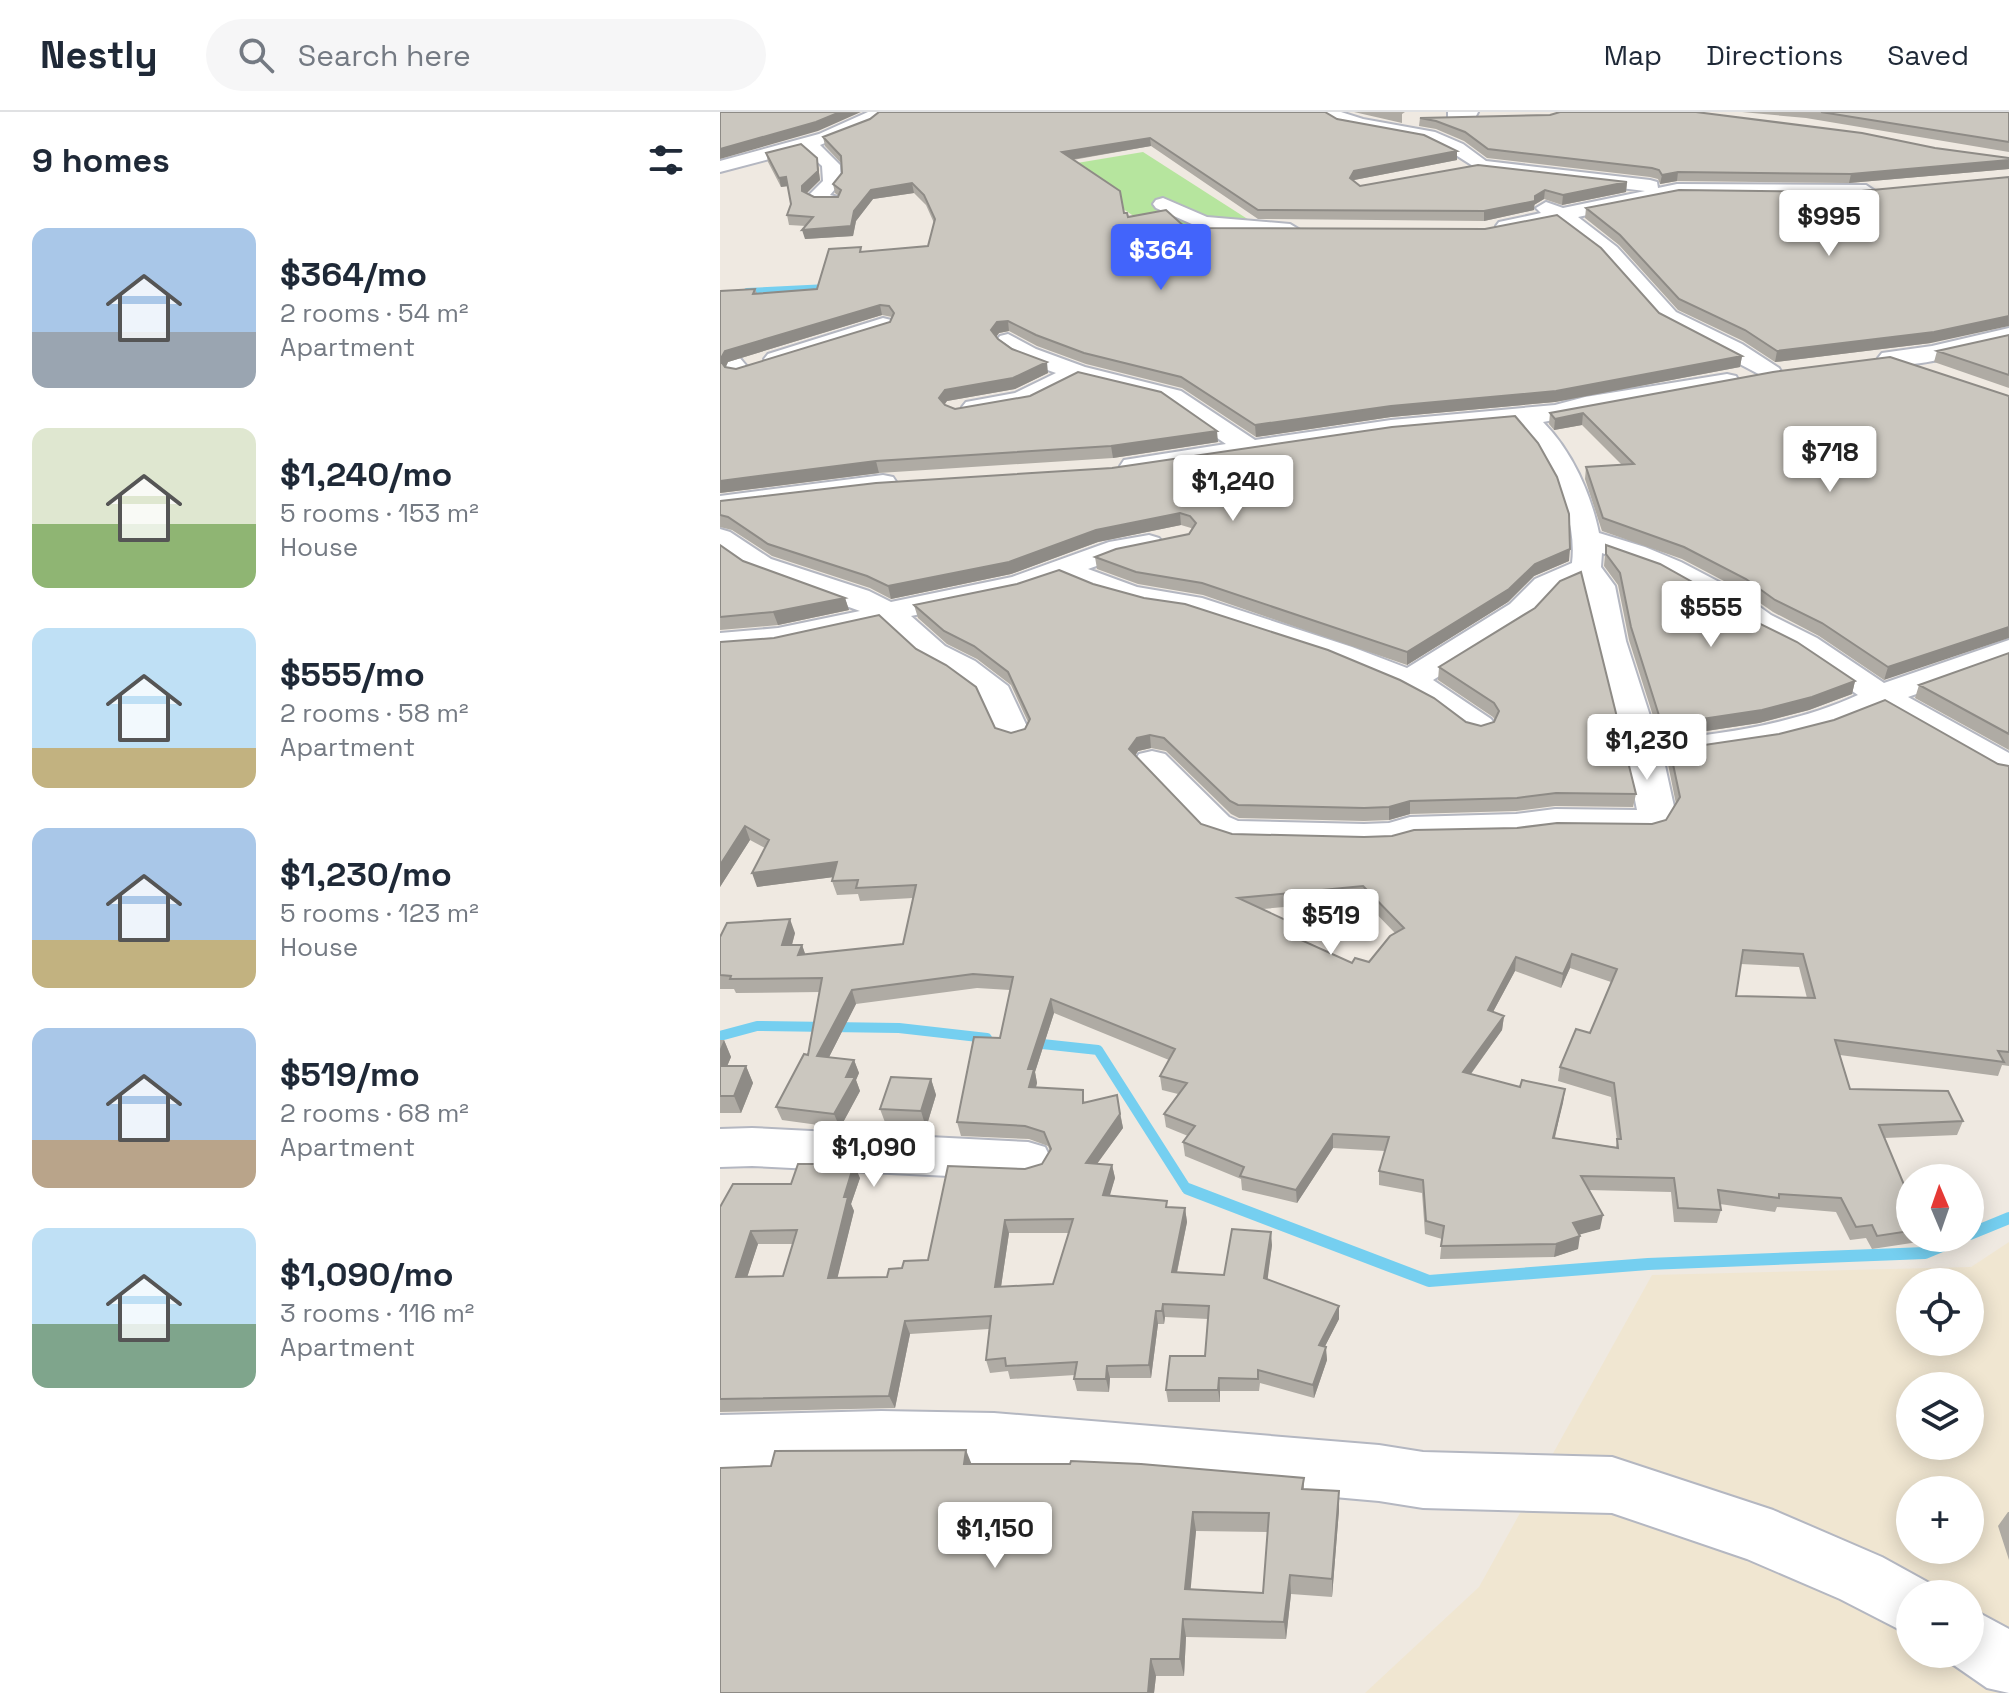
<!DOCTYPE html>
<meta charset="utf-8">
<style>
:root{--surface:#fff;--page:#f6f6f7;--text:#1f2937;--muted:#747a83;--line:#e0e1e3;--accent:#4264fb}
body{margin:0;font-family:"Space Grotesk",sans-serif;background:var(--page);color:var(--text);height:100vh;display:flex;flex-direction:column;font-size:30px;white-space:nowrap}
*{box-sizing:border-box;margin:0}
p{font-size:26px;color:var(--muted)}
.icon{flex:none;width:44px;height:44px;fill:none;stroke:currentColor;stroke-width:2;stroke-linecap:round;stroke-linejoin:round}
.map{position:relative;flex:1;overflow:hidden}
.panel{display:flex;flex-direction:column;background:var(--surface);width:720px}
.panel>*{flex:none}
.needle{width:52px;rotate:358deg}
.buttons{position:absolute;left:1176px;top:1052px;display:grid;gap:16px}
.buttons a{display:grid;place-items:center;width:88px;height:88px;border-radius:50%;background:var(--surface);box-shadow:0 4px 20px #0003;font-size:40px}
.price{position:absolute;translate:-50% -68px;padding:0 18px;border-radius:8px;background:#fff;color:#222;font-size:26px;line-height:52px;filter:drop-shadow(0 2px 4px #0008)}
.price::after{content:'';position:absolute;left:50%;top:48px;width:24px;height:18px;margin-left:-12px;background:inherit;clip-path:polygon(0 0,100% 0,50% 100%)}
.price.active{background:var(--accent);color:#fff}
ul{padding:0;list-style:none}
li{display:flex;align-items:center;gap:24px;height:200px;padding:0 32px}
li span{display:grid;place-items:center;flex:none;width:224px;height:160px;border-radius:16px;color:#555}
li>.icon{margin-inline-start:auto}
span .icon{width:96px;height:96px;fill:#fffc;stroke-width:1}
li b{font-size:34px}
h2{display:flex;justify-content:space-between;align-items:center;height:96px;padding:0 32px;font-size:34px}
header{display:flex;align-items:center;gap:48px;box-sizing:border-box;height:112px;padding:0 40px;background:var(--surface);border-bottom:2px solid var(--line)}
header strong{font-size:38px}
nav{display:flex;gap:44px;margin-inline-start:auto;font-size:28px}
.search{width:560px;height:72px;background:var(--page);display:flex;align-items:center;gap:20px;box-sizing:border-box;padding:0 28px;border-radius:44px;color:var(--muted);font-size:30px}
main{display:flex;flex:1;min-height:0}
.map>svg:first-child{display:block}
.education{fill:#f0e6d1;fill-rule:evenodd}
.green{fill:#b6e59e}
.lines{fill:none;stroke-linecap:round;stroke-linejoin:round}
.stream-far2{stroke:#75cff0;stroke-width:6}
.stream-far1{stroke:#75cff0;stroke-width:10}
.stream{stroke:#75cff0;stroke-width:12}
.minor-casing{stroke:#b4b7c1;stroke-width:4}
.minor{fill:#fff;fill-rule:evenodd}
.wall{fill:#afaba4;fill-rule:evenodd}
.shaded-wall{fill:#8e8b86}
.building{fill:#cbc7bf;stroke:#8e8b86;stroke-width:2;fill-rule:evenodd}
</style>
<header>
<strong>Nestly</strong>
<div class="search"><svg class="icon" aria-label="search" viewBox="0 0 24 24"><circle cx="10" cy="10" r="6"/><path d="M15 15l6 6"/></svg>Search here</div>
<nav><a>Map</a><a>Directions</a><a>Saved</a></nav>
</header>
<main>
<section class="panel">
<h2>9 homes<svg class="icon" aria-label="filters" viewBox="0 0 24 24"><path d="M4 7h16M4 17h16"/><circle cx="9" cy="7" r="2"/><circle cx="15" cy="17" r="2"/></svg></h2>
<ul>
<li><span style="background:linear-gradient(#a9c7e8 65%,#9aa5b1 0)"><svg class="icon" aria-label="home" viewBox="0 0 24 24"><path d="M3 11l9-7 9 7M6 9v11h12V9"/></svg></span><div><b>$364/mo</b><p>2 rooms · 54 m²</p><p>Apartment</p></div></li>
<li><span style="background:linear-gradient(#dfe7d0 60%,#8fb573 0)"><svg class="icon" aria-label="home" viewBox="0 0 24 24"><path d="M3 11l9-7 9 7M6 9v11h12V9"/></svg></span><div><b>$1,240/mo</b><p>5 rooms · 153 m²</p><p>House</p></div></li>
<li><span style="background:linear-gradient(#bfe0f5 75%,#c2b280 0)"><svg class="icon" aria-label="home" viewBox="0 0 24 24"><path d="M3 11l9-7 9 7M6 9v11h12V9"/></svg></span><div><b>$555/mo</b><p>2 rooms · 58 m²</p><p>Apartment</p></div></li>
<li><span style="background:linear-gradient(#a9c7e8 70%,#c2b280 0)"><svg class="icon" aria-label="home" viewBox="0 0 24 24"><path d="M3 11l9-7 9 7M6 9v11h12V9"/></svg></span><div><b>$1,230/mo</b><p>5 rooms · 123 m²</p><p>House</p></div></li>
<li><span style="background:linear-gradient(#a9c7e8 70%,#b9a48a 0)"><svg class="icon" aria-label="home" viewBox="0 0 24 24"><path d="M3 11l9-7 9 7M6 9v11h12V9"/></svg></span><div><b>$519/mo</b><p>2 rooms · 68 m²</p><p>Apartment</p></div></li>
<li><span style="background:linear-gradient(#bfe0f5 60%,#7fa58c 0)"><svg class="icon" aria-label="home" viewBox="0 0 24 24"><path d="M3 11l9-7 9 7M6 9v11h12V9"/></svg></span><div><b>$1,090/mo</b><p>3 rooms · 116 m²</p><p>Apartment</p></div></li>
</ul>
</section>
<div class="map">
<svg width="1289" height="1581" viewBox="0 0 1289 1581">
<rect width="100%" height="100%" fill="#efe9e1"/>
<!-- education -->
<path class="education" d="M1289 1130V1581H645L759 1475 932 1163 1251 1155ZM1190 1170H1250V1230H1190ZM1190 1274H1250V1334H1190ZM1190 1378H1250V1438H1190ZM1190 1482H1250V1542H1190Z"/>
<!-- green -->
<path class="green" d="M423 40 540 115 445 125 339 54Z"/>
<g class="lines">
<!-- stream-far2 -->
<path class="stream-far2" d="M27 179 108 175"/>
<!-- stream-far1 -->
<path class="stream-far1" d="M0 924 37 914 179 916 267 926
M313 931 378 938 466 1076 473 1079"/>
<!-- stream -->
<path class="stream" d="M468 1077 709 1169 928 1152 1205 1141 1241 1126
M1250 1122 1289 1106"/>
<!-- minor casing -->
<g class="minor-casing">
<path id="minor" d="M148 0H168L151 13 100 33 120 53 121 70 110 83 118 85 121 89 118 93 96 92 86 86 103 69 102 54 84 38 0 60V49L99 22Z
M596 0H621L643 7 715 20 743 32 766 49 930 68 937 70 938 76 957 72 1146 73 1155 79 1146 85 957 84 858 105 897 135 956 200 1022 232 1059 256 1062 261 1059 266 1050 268 940 210 882 144 842 111 838 109 786 120 776 114 779 110 821 101 816 96 826 90 843 96 925 79 761 59 731 40 705 28 634 16Z
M728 0H758L756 4 728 7Z
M443 86 487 105 570 112 580 118 570 124 483 117 436 96 433 92 436 88Z
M163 206 171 208 174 213 171 218 56 254 48 252 44 247 48 242Z
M1289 216V230C1255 238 1195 259 1162 251L1158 246 1162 241 1212 234Z
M288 222 316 237 365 255 461 279 535 328 671 308 835 293 865 285 1007 262 1016 264 1019 269 1016 274 1007 276 823 310C852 339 871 382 879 421L925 435 961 450 1022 482 1051 503 1097 526 1164 571 1289 528V549L1188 585 1289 641V666L1275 663 1161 598C1094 629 1017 641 944 649L955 699 943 719 930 722 835 721 796 726 693 729 672 735 644 736 513 733 483 723 414 650 419 642 432 639 445 642 509 705 518 709 644 712 669 711 690 705 796 702 835 697 917 698C903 623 877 550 865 475L861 469 837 479 812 506 713 568 771 607 776 614 771 621 759 624 747 621 715 597 681 578 609 548 467 502 426 496 376 482 341 467 299 482 191 504 225 534 255 549 288 574 310 621 305 628 293 631 281 628 261 586 231 563 201 548 163 512 58 536 0 541V521L58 516 140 499 29 459 0 439V417L10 420 51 447 149 479 171 490 292 465 389 430 429 423 439 426 444 432 439 438 396 447 368 457 417 475 482 486 632 535 687 556 790 492 815 467 852 451C858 404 829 344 795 312L671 324 414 362 404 360 400 354 404 348 506 332 443 289 359 268 311 292 255 303 246 300 242 295 246 290 295 281 336 261C315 253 290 247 276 229L280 224ZM882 441 939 462 1000 496 1029 517 1075 540 1138 583C1075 612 1006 621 938 629L906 529 895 474 881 455Z
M0 230 8 232 30 258 23 269 0 274V260L5 258 0 252Z
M163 363 173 365 177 371 173 377 0 400V384Z
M32 1016 308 1030 325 1035 332 1049 325 1063 308 1068 32 1054 0 1055V1017Z
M161 1299 274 1301 659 1333 703 1340 892 1345 1053 1398 1162 1445 1211 1472 1216 1482H1190V1523L1120 1487 1027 1447 892 1401 703 1396 659 1389 274 1355 161 1353 0 1357V1303Z
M1250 1496 1289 1517V1581L1267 1576 1228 1549 1225 1542H1250Z"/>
</g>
<!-- minor -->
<use href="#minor" class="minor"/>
</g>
<!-- wall -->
<path class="wall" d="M634 0H685L682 2V11Z
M1022 0H1289V40L1086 6Z
M830 3 1215 36 1289 46V57L1129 71 957 69 940 72 938 67 930 65 767 46 744 29 716 17 699 14 700 6Z
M150 7H617L737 48 634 68V69L640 74 907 70 906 80 842 93 824 87 814 93V98L764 109 538 107 431 34 353 48 408 105 939 201 1022 244 1020 255 835 290 671 305 536 325 462 276 366 252 317 234 289 219 279 221 276 225 328 261 295 277 227 289 224 293 235 297 498 330 393 346 159 361 0 381V179L35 177 37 181 97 177 142 140 208 134 214 111 206 93 194 81 153 87 136 109 133 124 85 127 86 114 69 113 67 103 71 92 68 74 61 75 48 50 46 41 97 46 100 68 86 81 94 85H118L119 84 115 81 113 72 122 61 121 51 105 34 103 25ZM162 203 172 205 170 210 16 257 6 255 8 250Z
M1131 80 1211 231 1055 250 1023 229 958 198 899 133 865 106 866 96Z
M1289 223V276L1214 250 1217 239Z
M1289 284 1164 568 1099 524 1053 500 1023 479 962 447 882 419 865 367 866 355 902 353 862 313 834 318 829 312 830 301Z
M392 356 849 449 814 464 788 490 687 553 483 483 418 472 377 457 375 445 469 422 472 417 471 416 461 413 378 430 291 462 171 487 150 476 52 444 12 418 0 415V389Z
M0 433 23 449 125 486 129 498 58 513 0 518Z
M886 433 1030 507 1135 569 1132 582 1089 598 1039 611 940 626 909 528 898 473 884 454Z
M373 472 746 610 761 614 774 610 775 608 773 605 718 568 719 555 916 682 913 695 835 694 796 699 690 702 669 708 644 709 519 706 511 702 446 639 431 636 418 639 415 644 481 712 512 722 644 725 932 712 946 708 956 692 948 652 950 638 1278 652 1289 654V954L1282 953 1278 964 1120 943 1130 977 1243 1009 1237 1023 1164 1026 1187 1080 1190 1079V1126H1218V1127L1152 1137 1146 1126 1130 1128 1116 1100 1057 1095 1055 1100 1000 1092 1001 1098 997 1111 954 1110 951 1080 868 1078 880 1117 859 1122 858 1137 834 1145 720 1147 722 1127 705 1122 702 1081 659 1073V1059L665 1039 613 1036 577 1091 522 1078 521 1067 465 1044 463 1030 468 1024 446 1015 444 1002 458 982 442 978 440 964 449 948 334 901 315 960 317 971 316 975 366 990 397 983 403 1016 377 1052 392 1053 395 1066 389 1084 448 1095 465 1096 467 1110 457 1161 504 1163 552 1133 547 1167 619 1194V1207L605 1234 607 1248 594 1286 540 1271 539 1279H500V1290H448L446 1278 485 1244 488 1207 445 1205 444 1212H438L431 1266H390L389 1280 357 1279 354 1267 355 1263 290 1267 288 1259 270 1261 266 1248 269 1217 190 1222 175 1296 0 1300V1095L71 1072 140 1066 131 1092 134 1099 117 1166 167 1165 182 1156 208 1148 305 1057 322 1052 330 1039 328 1034 309 1027 241 1024 237 1010 280 926 290 878 257 876 136 892 109 945 134 948 139 961 136 968 140 979 120 1016 62 1008 56 995 88 943 100 880 16 881 14 877H0V825L75 821 72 833H82L85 842 183 832 193 786 140 789 138 782 117 783 112 769 113 765 37 775 45 736 30 728 0 775V530L291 621 305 617 308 610 291 573 257 547 227 532 198 506 194 493ZM643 788 675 821 649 850 632 851 586 830 571 816 543 797ZM1021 852 1079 855 1087 886 1016 884ZM850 856 891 870 870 921 840 955 838 969 891 985 897 1028 896 1035 835 1026 845 977 800 975 751 962 782 918 784 904 773 900 795 859 841 876ZM289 1121H349L333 1172 281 1175ZM38 1132H73L63 1164 27 1165Z
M1289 541V638L1195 586 1199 573Z
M0 928H4L11 945 7 954H26L33 971 21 1001H0Z
M211 967 216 983 206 1016 166 1013 160 997Z
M252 1352 584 1366V1377L619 1379V1398L612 1485 571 1482 566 1527 466 1525 464 1564H436L434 1581H0ZM476 1419 548 1420 543 1481 470 1477Z
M1288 1400H1289V1448L1278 1414Z"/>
<!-- shaded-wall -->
<path class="shaded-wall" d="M120 0H141L98 19 0 47V37Z
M430 26 431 34 343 49 342 40Z
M737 39V48L634 68 630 76V66L634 59Z
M97 46 100 68 84 84 82 74Z
M1289 48V57L1129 71 1131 62Z
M958 60 957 69 940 72 942 63Z
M66 65 68 74 61 75 59 66Z
M907 70 906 80 842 93 843 83Z
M192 71 194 81 153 87 136 109 133 124 85 127 82 118 134 99 151 78Z
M825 78 824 87 814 93 815 84Z
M815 89 814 98 764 109V99Z
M160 193 162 203 8 250 3 260 0 248 5 239Z
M1289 204V214L1211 231 1055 250 1057 239Z
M288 209 289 219 279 221 273 229 271 218 277 210Z
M1022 244 1020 255 835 290 671 305 536 325 535 313Z
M327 250 328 261 295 277 227 289 221 297 219 286 225 278Z
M863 301 862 313 834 318 835 307Z
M497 319 498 330 393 346 391 334Z
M156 349 159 361 0 381V369Z
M460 401 461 413 378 430 291 462 171 487 168 474 376 418Z
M850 437 849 449 814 464 788 490 687 553V540L815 452Z
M125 486 129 498 58 513 53 500Z
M1289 515V526L1164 568 1168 555Z
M1135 569 1132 582 1089 598 1039 611 940 626 942 613Z
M430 623 431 636 418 639 411 650 409 637 417 626Z
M690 689V702L669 708V695Z
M25 714 30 728 0 775V753Z
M117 750 122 764 37 775 32 761Z
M70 807 75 821 68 847 62 833Z
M82 833 87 847 78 843Z
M852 842 850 856 841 876 843 862Z
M796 845 795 859 767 911 768 898Z
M132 878 136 892 103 957 97 944Z
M331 887 334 901 315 960 317 971 312 989 309 975 308 957Z
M784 904 782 918 742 974 743 960Z
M4 928 11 945 0 971V937Z
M134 948 139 961 136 968 140 979 120 1016 114 1002 126 965Z
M26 954 33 971 21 1001 14 984Z
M211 967 216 983 206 1016 201 999Z
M845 977 843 991 831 1040 833 1026Z
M400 1002 403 1016 368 1064 366 1051Z
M613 1022V1036L577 1091 576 1078Z
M134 1052 140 1066 131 1092 134 1099 114 1180 108 1166 124 1085Z
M392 1053 395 1066 386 1097 383 1083Z
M465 1096 467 1110 454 1174 452 1160Z
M883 1103 880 1117 851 1125 853 1111Z
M285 1108 289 1121 279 1188 275 1175Z
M31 1119 38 1132 23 1178 16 1165Z
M551 1120 552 1133 546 1180 544 1166Z
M860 1124 858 1137 834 1145 836 1132Z
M443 1192 445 1205 444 1212 442 1199Z
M619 1194V1207L599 1246V1233Z
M436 1199 438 1212 431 1266 429 1253Z
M185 1209 190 1222 175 1296 169 1284Z
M606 1235 607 1248 594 1286 593 1273Z
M387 1254 390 1266 389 1280 386 1267Z
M499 1266 500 1279V1290L498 1278Z
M246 1338 254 1358 244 1352Z
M619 1379V1398L612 1485V1467Z
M473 1400 476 1419 469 1495 465 1477Z
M570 1463 571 1482 566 1527 564 1510Z
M463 1507 466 1525 464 1564 460 1547Z
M431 1547 436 1564 434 1581H428Z"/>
<!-- building -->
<path class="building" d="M0 0H120L96 10 0 37Z
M159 0H605L617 7 704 23 737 39 634 59 630 66 640 74 758 53 907 70 843 83 825 78 815 84V89L764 99 538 98 430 26 342 40 400 79 404 101H407L408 105 446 98 466 116 765 117 837 103 881 136 939 201 1022 244 836 279 671 294 535 313 461 265 364 241 316 223 288 209 277 210 271 218 278 227 292 237 327 250 293 266 225 278 219 286 225 293 235 297 310 284 358 260 441 280 497 319 391 334 156 349 0 369V179L35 177 33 182 97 177 109 137 141 135 140 140 208 134 215 107 204 83 192 71 151 78 134 99 131 114 82 118 93 105 67 103 71 92 66 65 59 66 46 41 81 32 97 46 98 59 82 74V79L94 85H118L121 78 113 72 122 61 121 44 103 25 150 7ZM160 193 169 194 174 201 170 210 16 257 5 255 0 248 5 239Z
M840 0H976L1142 21 1215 36 1289 46V48L1131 62 958 60 942 63 939 58 932 56 768 37 745 20 716 9 700 6 830 3Z
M1101 0H1289V30Z
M1289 65V204L1214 220 1057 239 1025 218 959 187 900 123 866 96 959 78 1131 80Z
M1289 223V263L1217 239Z
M1170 245 1289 284V515L1168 555 1102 511 1055 488 1026 467 964 435 883 406 866 355 914 352 863 301 835 307 830 301 1053 260Z
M795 304 818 331 837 365 849 402 850 437 815 452 789 477 687 540 482 471 416 460 375 445 396 437 469 422 476 411 470 404 460 401 376 418 289 450 168 474 147 464 48 432 8 405 0 403V389L156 371 392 356 672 315Z
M0 433 23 449 125 486 53 500 0 505Z
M886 433 940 452 1001 486 1030 507 1077 530 1135 569 1092 585 1042 598 942 613 911 515 900 461 886 442Z
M339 458 373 472 424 486 465 492 608 538 680 568 714 586 746 610 761 614 774 610 779 599 774 591 719 555 815 496 840 469 861 460 916 682 836 681 797 686 690 689 669 695 644 696 518 693 510 689 444 626 430 623 417 626 409 637 481 712 512 722 644 725 672 724 694 718 797 716 837 711 932 712 946 708 960 685 950 638 1059 622 1114 608 1165 588 1278 652 1289 654V940L1278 939 1284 950 1115 928 1130 977 1228 979 1243 1009 1159 1013 1187 1080 1190 1079V1119L1157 1124 1152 1113 1136 1115 1121 1086 1059 1082V1086L998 1078 1001 1098 958 1096 954 1066 861 1064 883 1103 853 1111 860 1124 836 1132 721 1134 724 1114 706 1109 703 1068 659 1059 669 1025 613 1022 576 1078 520 1064 524 1055 463 1030 475 1014 444 1002 467 971 440 964 455 937 331 887 308 957H314L309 975 363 978V991L397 983 400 1002 366 1051 392 1053 383 1083 447 1089 446 1095 465 1096 452 1160 504 1163 512 1117 551 1120 544 1166 619 1194 599 1233 606 1235 593 1273 538 1258V1267L499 1266 498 1278H446L450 1244H485L489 1194 443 1192 442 1199H436L429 1253 387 1254 386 1267H354L357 1250 286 1254 285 1246 266 1248 271 1204 185 1209 169 1284 0 1287V1095L13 1072H71L78 1052H134L124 1085H128L108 1166 167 1165 169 1157 182 1156 184 1149 208 1148 228 1054 305 1057 322 1052 331 1037 324 1020 305 1014 237 1010 254 925 280 926 293 865 253 862 132 878 97 944 134 948 126 965H135L114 1002 56 995 84 942 88 943 102 866 10 867 11 864 0 863V825L7 811 70 807 62 833H82L78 843 183 832 196 773 136 776 138 768 112 769 117 750 32 761 49 728 25 714 0 753V530L54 526 159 503 196 537 226 553 256 575 275 616 291 621 305 617 310 607 288 560 254 534 224 519 194 493 297 472ZM643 774 684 816 670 824 649 850 635 846 632 851 581 828 586 823 566 814 570 810 518 786ZM1023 838 1083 842 1095 886 1016 884ZM852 842 897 857 870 921 856 917 840 955 894 971 901 1027H897L898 1036 833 1026 845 977 802 968 800 975 743 960 784 904 768 898 796 845 843 862ZM353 1107 333 1172 275 1175 285 1108ZM77 1118 63 1164 16 1165 31 1119Z
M1289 541V622L1199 573Z
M0 954H26L14 984H0Z
M171 965 211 967 201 999 160 997Z
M246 1338 244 1352H350L351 1349 421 1352 584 1366 582 1377 619 1379 612 1467 570 1463 564 1510 463 1507 460 1547H431L428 1581H0V1356L51 1354 55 1339ZM473 1400 549 1401 543 1481 465 1477Z"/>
</svg>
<div class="buttons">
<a><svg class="needle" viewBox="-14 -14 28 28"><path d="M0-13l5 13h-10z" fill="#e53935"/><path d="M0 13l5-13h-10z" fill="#747a83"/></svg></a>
<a><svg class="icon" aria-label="locate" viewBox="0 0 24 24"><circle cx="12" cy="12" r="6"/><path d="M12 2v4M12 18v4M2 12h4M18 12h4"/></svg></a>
<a><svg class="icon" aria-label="layers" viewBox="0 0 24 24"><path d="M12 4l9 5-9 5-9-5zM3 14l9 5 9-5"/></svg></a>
<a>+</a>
<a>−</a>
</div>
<b class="price" style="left:1109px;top:146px">$995</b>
<b class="price active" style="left:441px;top:180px">$364</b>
<b class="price" style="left:1110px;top:382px">$718</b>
<b class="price" style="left:513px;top:411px">$1,240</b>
<b class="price" style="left:991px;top:537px">$555</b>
<b class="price" style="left:927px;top:670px">$1,230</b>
<b class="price" style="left:611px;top:845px">$519</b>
<b class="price" style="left:154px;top:1077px">$1,090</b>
<b class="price" style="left:275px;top:1458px">$1,150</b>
</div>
</main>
